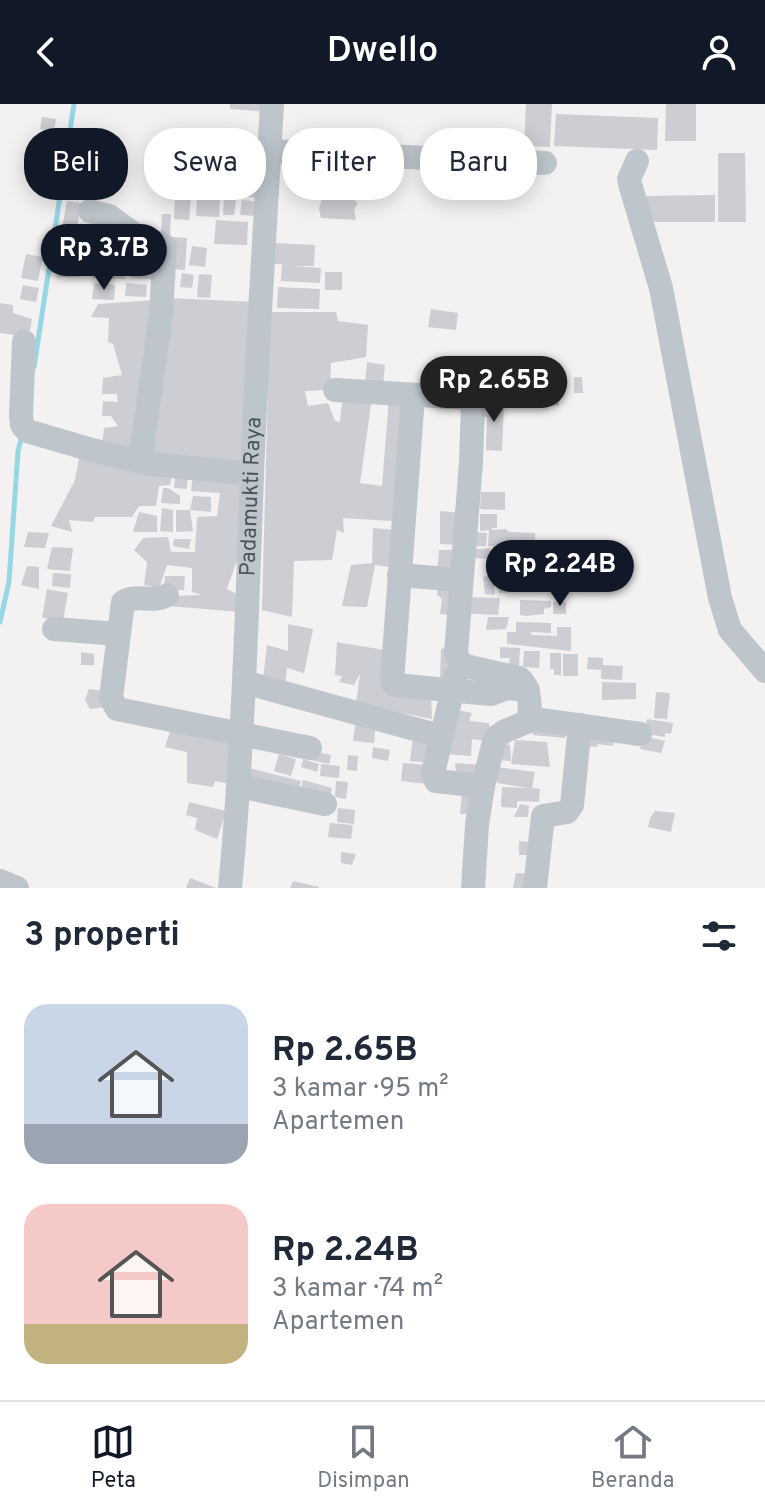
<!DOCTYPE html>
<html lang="id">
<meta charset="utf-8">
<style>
:root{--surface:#fff;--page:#f6f6f7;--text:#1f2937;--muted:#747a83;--line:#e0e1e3;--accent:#111827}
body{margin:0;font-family:Overpass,sans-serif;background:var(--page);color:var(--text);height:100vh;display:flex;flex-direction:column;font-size:30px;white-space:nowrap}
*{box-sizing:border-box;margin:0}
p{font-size:26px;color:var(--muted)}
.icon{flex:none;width:44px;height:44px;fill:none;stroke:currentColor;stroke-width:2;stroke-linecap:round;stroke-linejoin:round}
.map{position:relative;height:784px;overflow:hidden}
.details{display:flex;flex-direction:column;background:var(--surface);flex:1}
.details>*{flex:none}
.top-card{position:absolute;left:24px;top:24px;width:718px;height:72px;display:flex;gap:16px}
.price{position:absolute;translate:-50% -68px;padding:0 18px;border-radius:28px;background:var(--accent);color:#fff;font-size:26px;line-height:52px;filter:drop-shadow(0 2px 4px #0008)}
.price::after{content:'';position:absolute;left:50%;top:48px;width:24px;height:18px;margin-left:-12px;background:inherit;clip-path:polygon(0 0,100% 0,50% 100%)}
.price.selected{background:#222;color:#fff}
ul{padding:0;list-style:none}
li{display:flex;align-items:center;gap:24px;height:200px;padding:0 24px}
li span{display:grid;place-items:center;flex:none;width:224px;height:160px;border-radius:24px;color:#555}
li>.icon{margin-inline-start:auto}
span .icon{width:96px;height:96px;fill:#fffc;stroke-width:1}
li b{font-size:34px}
h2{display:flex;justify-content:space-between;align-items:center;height:96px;padding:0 24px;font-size:34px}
.tag{padding:0 28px;border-radius:32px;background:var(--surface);box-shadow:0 4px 20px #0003;font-size:28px;line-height:72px}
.tag.selected{background:var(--accent);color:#fff}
header{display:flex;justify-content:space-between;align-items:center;height:104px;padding:0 24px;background:var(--accent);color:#fff;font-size:36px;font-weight:600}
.dock{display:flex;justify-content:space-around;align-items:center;height:112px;border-top:2px solid var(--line);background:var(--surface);font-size:22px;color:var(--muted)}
.dock a{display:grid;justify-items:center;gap:4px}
.dock .selected{color:var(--accent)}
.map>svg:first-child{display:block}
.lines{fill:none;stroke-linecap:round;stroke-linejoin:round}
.stream{stroke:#96d7e4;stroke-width:5}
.building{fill:#ccced3}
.minor{stroke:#bec6cc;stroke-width:24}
.labels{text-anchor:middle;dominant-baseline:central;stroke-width:6;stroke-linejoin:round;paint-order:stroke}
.street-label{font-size:22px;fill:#4b555d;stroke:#fff}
</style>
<header><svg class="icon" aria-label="back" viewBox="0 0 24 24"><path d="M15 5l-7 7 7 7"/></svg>Dwello<svg class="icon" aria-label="person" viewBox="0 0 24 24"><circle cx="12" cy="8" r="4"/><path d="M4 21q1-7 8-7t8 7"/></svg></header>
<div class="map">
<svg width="765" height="784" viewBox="0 0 765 784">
<rect width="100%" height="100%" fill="#f3f1f1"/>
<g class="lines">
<!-- stream -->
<path class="stream" d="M34 263 74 0
M0 518 9 478 18 347 22 332"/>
</g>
<!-- building -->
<path class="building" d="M230 0H268L267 8 230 5Z
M526 0H552L550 43 524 42Z
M666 0H696V37H665Z
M556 10 658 14 657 46 554 42Z
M42 13 56 15 54 27 40 25Z
M180 37 229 43 227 60 197 56 195 71 227 74 226 92 170 86 172 69H176Z
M718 49H745L746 118H718Z
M236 77 261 79 259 94 235 92Z
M335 87 355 88V98H358L354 106 356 116 321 114 319 104 323 93 335 94Z
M175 91 191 92 189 116 174 115Z
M715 91V118H645L644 92Z
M197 93 220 95 219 113 196 112Z
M224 95 236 96 234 111H223Z
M242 96 260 98 258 112 240 111Z
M67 97 81 99 76 132 61 130Z
M162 110H171L170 134 161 133Z
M97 115 114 116 113 131H96Z
M216 116 248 118 247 141 214 140Z
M172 133 187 134 185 166 170 165Z
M78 135 93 136 91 154 77 152Z
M98 138 117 139 116 153 97 152Z
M275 139 315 141 314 162H293L321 164 320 179 281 177 282 160H274Z
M124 140 143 143 141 154 123 151Z
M192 142 207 144 205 163 189 161Z
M26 150 43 153 38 177 21 174Z
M58 153 72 154 71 163H81V173H57Z
M94 156 126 157 125 175 93 174Z
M132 157 161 160 159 176 131 174Z
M325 168H342V186H325Z
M182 169 194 171 192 184 180 183Z
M199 170 212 171 210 194 197 193Z
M94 179 115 181 114 196 92 195Z
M126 179 147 181 146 193 125 192Z
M23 181 39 184 36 198 20 195Z
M278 183 320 185 319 205 277 204Z
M170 194 254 198 246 364 146 349Z
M153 196 137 349 102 343 104 324 118 322 111 312H102L103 297 118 298 117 290H102L103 274 122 271 113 240 108 238 109 214 91 213 98 200Z
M0 199 13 201V209L32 215 29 233 0 229Z
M431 205 458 209 456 226 428 223Z
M270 208H336L338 217 368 221 366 253 331 259 330 286 305 287 308 302 328 299 335 317 340 318 343 289 372 294 360 379 382 382 389 295 406 298 392 417 343 414 344 429 337 426 332 456 294 457 292 513 262 506Z
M367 258 385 261 383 281 365 279Z
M443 259H451V272H443Z
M574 273H582L583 289H574Z
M527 286 560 288 559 302 526 299Z
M478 298 504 299 502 347 486 346 487 313H483Z
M80 348 172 368 170 381 159 382 156 402H139L132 413H95L93 418 69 416 72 428 51 422 75 376Z
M176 365 188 366 187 385 174 384Z
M193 369 247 377 243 459H236L227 485 244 494 242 508 168 502 172 492 202 491 192 488V464L167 461 159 484 144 481 147 458 134 446 143 434 168 433 171 448H195L197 413 217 412 220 389 191 387Z
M163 384H168L180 392V400L161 399Z
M481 388H505V406L480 405Z
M193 392 211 393V408L190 406 193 427 176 428V406H190Z
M162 404 173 406V428L160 427Z
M440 407 464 409 462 441 440 440Z
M139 408 157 412V428H133Z
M480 410H497V424H492V426L505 425 510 428 535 429V444L488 442 489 426 480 427Z
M373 424 397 426 395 464 375 461 367 503 342 502 351 461 372 459Z
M28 428 49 429 45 444 24 443Z
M470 428 487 429 486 442 468 443Z
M174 435H191L189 445 173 442Z
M52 443 73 444 70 467 47 465Z
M490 444 491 455 471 454 469 446Z
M439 446H460L459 472 437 470Z
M506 455H520L521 472H511L512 488 499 489 498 473H506Z
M27 462 39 463V485L21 481Z
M53 469 71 470 70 484 52 482Z
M493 471 495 491 485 490 483 473Z
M165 472H185L184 486 164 487Z
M531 472V488H512L514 476Z
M439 478H459L456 512 440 510 442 495 437 491Z
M47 485 68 489 63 517 42 514Z
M464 493 500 494 498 511 460 509Z
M520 496 551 497V503L544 505V510L526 512 520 511Z
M553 498H566V510H553Z
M488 513H509L506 525 486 526Z
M516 518 551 519V529L531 528V531L557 532V523H571V547L507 540V528H516Z
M288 520 313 525 304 569 287 564 285 581 263 576 267 541 288 547Z
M337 538 384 546 386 581 431 590 432 615 356 600 360 570 354 581 339 578 342 572 335 571Z
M451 543 453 556 444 576 440 577 441 545Z
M500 543 520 544 519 562H509L510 554H500Z
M524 547H540L539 564 523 563Z
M81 548 94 550V561H81Z
M550 549H561V571H554V565H550Z
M563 550H578V572H563Z
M588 553 603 554V561L623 562 622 576 601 575V566L587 565Z
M602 578 636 579V595L602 596Z
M89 585 106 587 105 603 90 605 85 596Z
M656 588 670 589 667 615 654 614Z
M452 605 472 609 469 617 489 619 491 638 472 635 471 652 444 650Z
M356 615 376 617 374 639 353 637Z
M647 615 673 619 671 630 665 629V633L645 630Z
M532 619 566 623 565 634 533 631Z
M172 620 234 632 230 680 215 677 213 683 187 679V648L165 643Z
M584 625 615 629 613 642 597 640 598 643 583 642Z
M644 632 665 637 661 649 640 645Z
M413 634 432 636 429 659 410 657Z
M515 636 547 638 550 663 511 660Z
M498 639 510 641 511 657 492 656Z
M373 643 390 646 388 657 372 654Z
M308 646 331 651 329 660 306 655Z
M279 650 296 655 291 672 274 667Z
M348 651 358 652 357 667 347 666Z
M303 655 319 660 317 668 301 663Z
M403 659 428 661 427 680 401 677Z
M455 659 483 661 481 677 457 675Z
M321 660 340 662 339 674 320 672Z
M496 663 535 668 532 684 540 685 539 698 517 697V704L501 703 502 683 528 684 497 679Z
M249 664 301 677 297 691 245 678Z
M303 676 332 684 329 698 299 691Z
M336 677 348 678 346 695 335 693Z
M462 687 479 689 476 709 460 710Z
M189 698 226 707 217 735 195 726 197 714 186 711Z
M520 700 529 702 528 713H514Z
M338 704 355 706 354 720 337 718Z
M655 707 675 709 671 728 648 723 650 714Z
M330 719 353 721 351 735 328 733Z
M519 737 537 738 535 751H519Z
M341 748 356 750 352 761 341 759Z
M516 769 530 770 528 784H513Z
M190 774 216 784H186Z
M293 777 319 783 318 784H290Z"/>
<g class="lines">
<!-- minor -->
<g class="minor">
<path d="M269 47 545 59"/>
<path d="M637 57 629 75 630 80 661 184 720 494 730 526 765 567"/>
<path d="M90 107 109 112 142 136 162 140 165 143 161 210 140 357"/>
<path d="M24 238 21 312 22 321 27 327 92 346 150 360 252 370"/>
<path d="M335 286 469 294 473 299 471 358 456 549 459 557 465 562 519 574C532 585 529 601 530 617"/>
<path d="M413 292 392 578 395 581 491 590 507 584 528 586"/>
<path d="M399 471 461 476"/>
<path d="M167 491C154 500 136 489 123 498L111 594 117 605 310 644"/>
<path d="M54 525 118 530"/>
<path d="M456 572 433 669 436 677 483 682 477 721 473 784"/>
<path d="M244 578 440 632"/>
<path d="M239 682 325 700"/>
<path d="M483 682 495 634 505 627 534 615 640 630"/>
<path d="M0 777 17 784"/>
<path id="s1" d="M230 784C243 646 247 509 252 371 257 247 265 123 272 0"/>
<path d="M535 784 543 712 567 708 572 701 580 621"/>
</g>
</g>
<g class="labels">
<!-- street labels -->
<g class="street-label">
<text stroke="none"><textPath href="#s1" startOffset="392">Padamukti Raya</textPath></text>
</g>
</g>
</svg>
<b class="price" style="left:104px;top:188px">Rp 3.7B</b>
<b class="price selected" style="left:494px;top:320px">Rp 2.65B</b>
<b class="price" style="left:560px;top:504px">Rp 2.24B</b>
<div class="top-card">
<a class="tag selected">Beli</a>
<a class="tag">Sewa</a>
<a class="tag">Filter</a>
<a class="tag">Baru</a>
</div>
</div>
<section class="details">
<h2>3 properti<svg class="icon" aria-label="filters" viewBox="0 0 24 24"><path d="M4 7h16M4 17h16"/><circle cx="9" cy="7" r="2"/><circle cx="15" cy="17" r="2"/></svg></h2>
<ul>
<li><span style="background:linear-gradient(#c9d6e8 75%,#9aa5b1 0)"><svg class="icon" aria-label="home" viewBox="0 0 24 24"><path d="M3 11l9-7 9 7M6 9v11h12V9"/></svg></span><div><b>Rp 2.65B</b><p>3 kamar · 95 m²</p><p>Apartemen</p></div></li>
<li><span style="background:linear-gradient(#f6c9c9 75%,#c2b280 0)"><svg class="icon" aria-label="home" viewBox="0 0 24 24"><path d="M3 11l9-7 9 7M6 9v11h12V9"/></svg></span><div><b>Rp 2.24B</b><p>3 kamar · 74 m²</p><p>Apartemen</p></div></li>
</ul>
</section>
<nav class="dock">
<a class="selected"><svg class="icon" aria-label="map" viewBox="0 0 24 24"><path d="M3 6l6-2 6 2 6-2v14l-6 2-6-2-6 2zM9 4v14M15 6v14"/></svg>Peta</a>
<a><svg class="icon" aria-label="saved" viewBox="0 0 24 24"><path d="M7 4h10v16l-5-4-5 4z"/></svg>Disimpan</a>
<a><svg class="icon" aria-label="home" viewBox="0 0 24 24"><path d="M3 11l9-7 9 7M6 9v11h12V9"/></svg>Beranda</a>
</nav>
